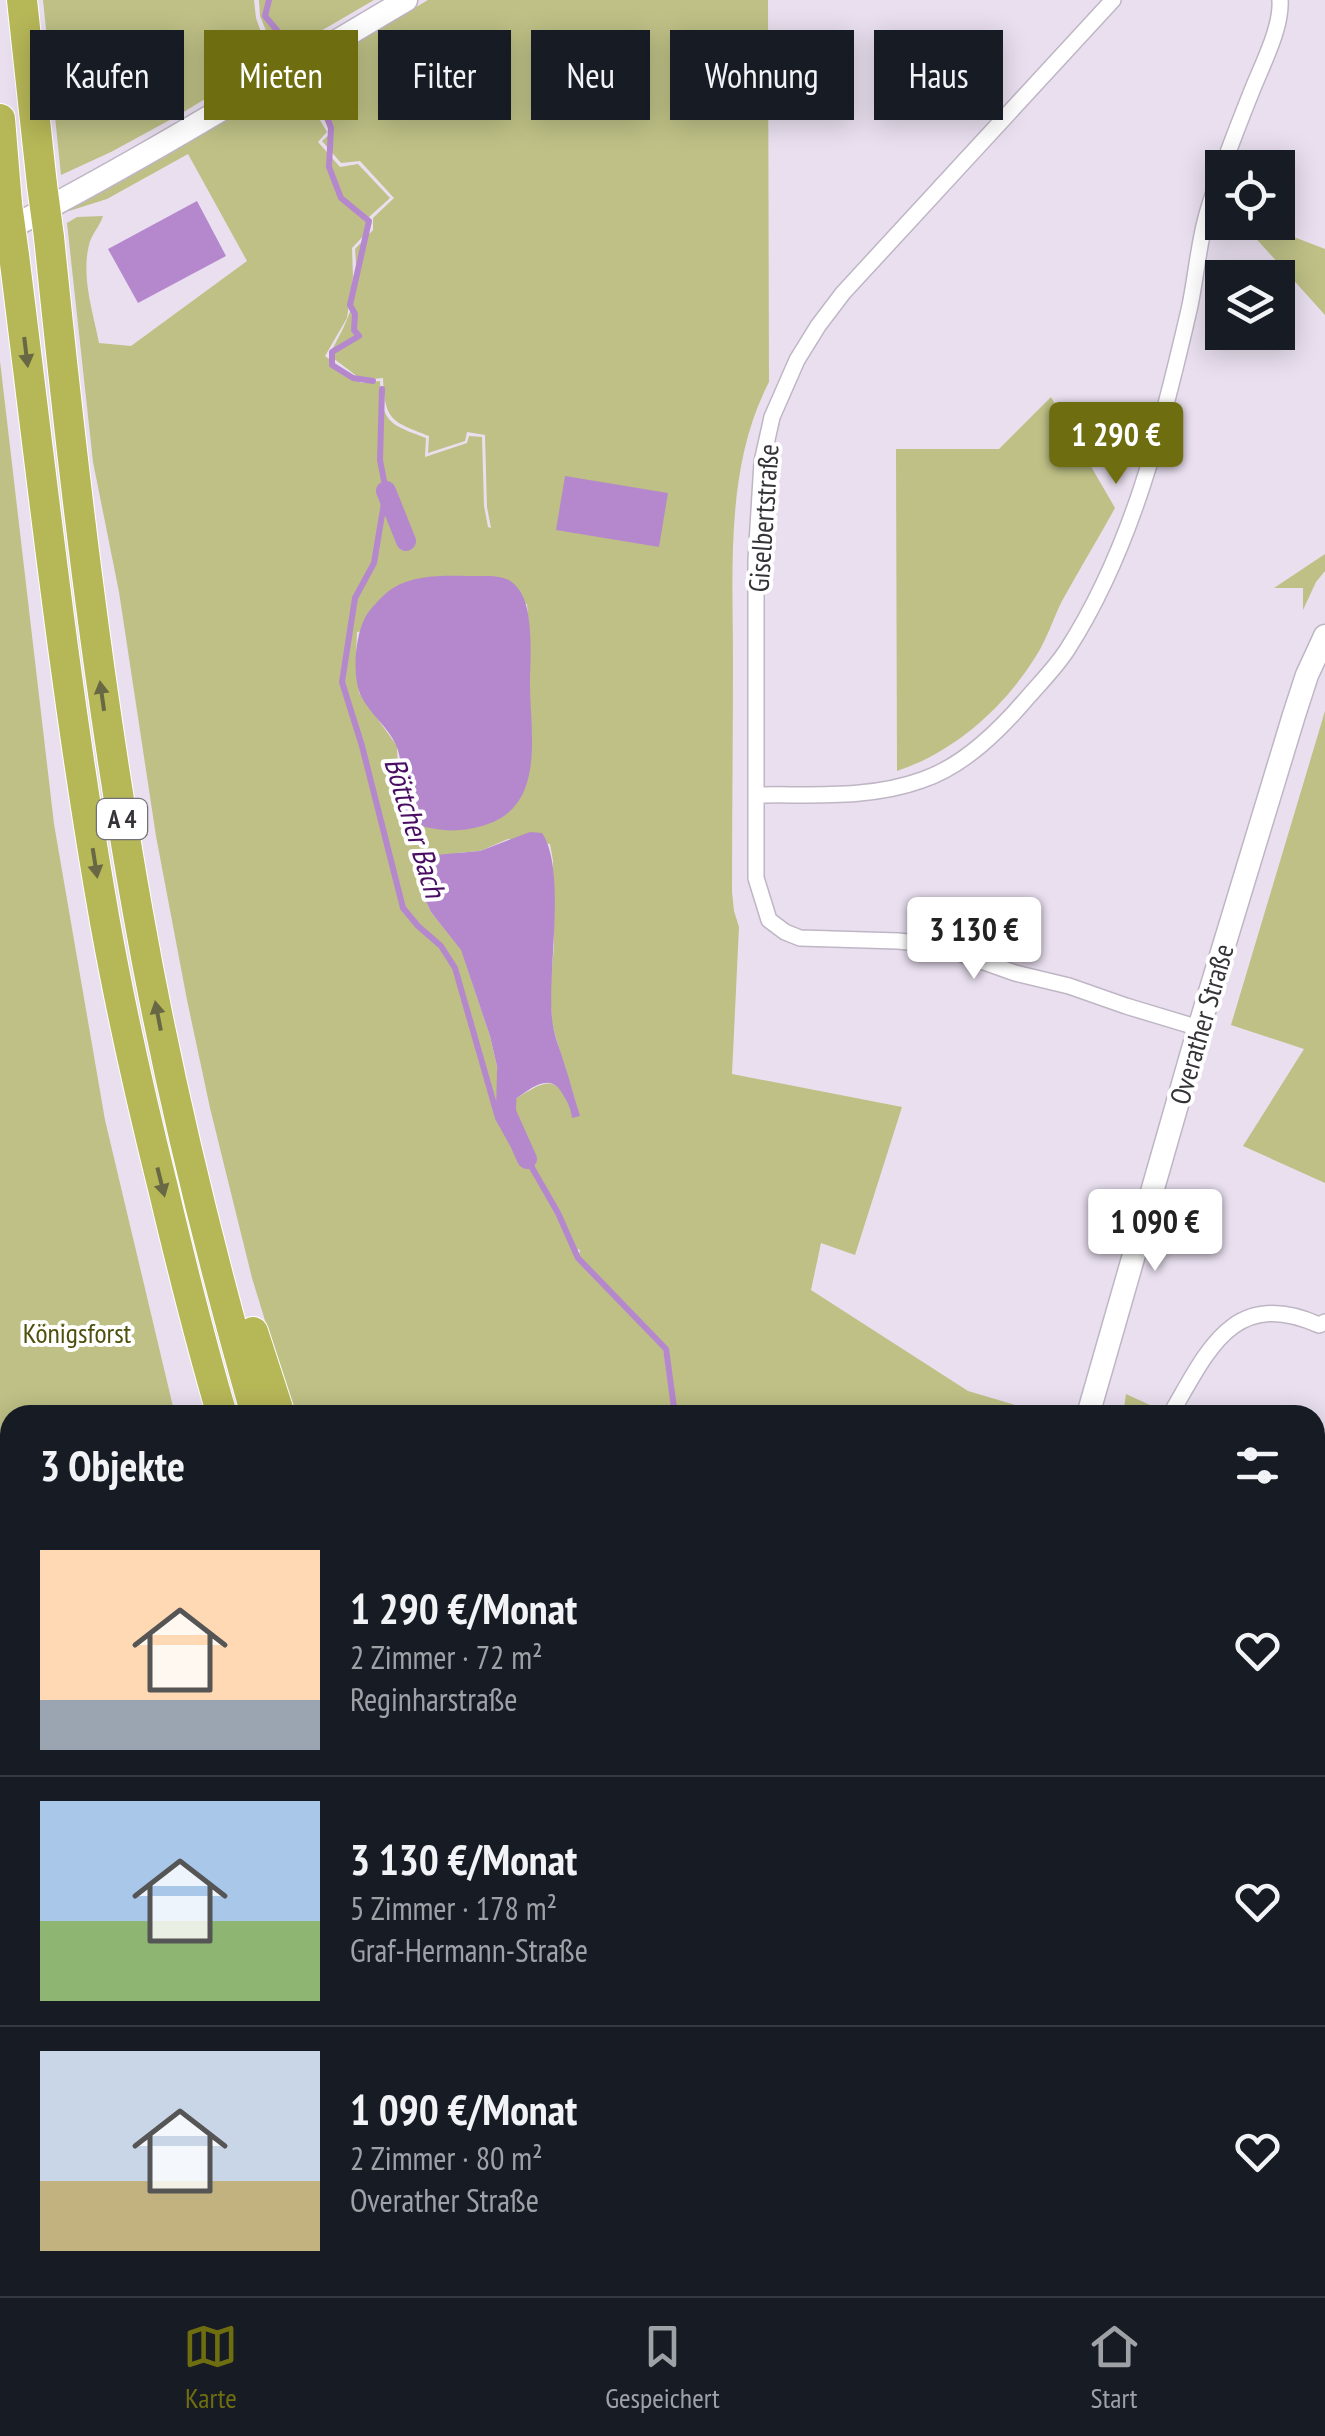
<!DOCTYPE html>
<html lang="de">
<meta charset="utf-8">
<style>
:root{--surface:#171b24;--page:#242831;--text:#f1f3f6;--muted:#9ea1a6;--line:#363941;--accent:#6e6e10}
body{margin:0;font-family:"PT Sans Narrow",sans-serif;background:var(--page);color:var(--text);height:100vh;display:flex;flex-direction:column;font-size:38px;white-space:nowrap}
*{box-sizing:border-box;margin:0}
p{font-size:32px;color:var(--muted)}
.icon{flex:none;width:55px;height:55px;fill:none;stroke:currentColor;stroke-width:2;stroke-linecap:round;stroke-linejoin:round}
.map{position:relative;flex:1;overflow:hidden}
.side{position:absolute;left:0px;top:1405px;width:1325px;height:892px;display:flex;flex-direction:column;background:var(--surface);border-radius:30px 30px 0 0;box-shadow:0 5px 25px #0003}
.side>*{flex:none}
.top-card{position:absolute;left:30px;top:30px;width:1265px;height:90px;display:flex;gap:20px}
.tools{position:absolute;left:1205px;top:150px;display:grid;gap:20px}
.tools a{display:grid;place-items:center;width:90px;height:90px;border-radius:0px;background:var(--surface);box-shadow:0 5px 25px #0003;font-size:50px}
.price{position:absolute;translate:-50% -85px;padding:0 22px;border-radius:10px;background:#fff;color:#222;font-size:32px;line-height:65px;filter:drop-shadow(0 2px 5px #0008)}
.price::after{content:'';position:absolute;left:50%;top:60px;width:30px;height:22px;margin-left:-15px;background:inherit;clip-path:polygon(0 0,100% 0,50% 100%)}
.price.current{background:var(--accent);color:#fff}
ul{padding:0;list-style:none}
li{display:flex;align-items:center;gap:30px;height:250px;padding:0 40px}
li+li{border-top:2px solid var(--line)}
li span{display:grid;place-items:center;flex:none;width:280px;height:200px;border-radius:0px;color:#555}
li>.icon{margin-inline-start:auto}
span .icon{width:120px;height:120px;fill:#fffc;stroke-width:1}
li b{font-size:42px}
h2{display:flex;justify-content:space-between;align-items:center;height:120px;padding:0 40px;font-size:42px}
.pill{padding:0 35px;border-radius:0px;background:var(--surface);box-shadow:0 5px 25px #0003;font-size:35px;line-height:90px}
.pill.current{background:var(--accent);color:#fff}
.dock{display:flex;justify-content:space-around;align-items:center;height:140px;border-top:2px solid var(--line);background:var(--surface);font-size:28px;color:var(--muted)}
.dock a{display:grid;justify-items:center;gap:5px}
.dock .current{color:var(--accent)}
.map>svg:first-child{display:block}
.green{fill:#bec086;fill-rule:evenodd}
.water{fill:#b588ce}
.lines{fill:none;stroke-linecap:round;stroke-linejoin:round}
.stream{stroke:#b588ce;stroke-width:6}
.canal{stroke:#b588ce;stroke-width:20}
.street-casing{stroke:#bfb6c5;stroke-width:18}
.secondary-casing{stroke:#bfb6c5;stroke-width:25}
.highway-casing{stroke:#fff;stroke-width:32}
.street{stroke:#fff;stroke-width:15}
.secondary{stroke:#fff;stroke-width:22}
.highway{stroke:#b6b757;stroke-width:30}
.highway-bridge-casing{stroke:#fff;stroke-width:32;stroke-linecap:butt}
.highway-bridge{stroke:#b6b757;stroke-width:30}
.oneway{fill:#696844}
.labels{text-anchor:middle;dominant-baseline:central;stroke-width:8;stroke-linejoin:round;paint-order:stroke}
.shield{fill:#fff;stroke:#727074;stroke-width:2.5}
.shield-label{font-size:25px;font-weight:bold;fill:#363338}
.street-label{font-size:28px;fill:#363338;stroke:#fff}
.park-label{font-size:28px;fill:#4f500c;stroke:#fff}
.water-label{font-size:30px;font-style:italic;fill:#4a0d63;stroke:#fff}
</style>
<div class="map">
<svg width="1325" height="2296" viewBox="0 0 1325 2296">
<rect width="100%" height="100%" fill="#e9dfef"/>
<!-- green -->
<path class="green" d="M43 0H254L256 18 262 35 284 43 287 49 177 116 111 152 61 175Z
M259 0H374L290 49 286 41 267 33 260 16Z
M428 0H768L769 382C725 467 733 568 733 661 733 738 732 815 732 892L734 911 739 927 732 1074 902 1107 855 1255 821 1243 811 1290 968 1391 1050 1415H676L666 1346 579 1256 580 1250 578 1249 576 1259 663 1349 673 1415H294L252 1278 210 1108 187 1000 156 836 119 592 93 462 67 223 77 217 103 216C100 226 91 235 89 245 81 277 93 312 99 343L131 346 247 261 188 154 107 199 69 211V205L301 76 310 95 300 101 317 115 327 132 318 142 340 167 358 164 390 198 369 217 370 229 352 248 353 277 347 318 325 356 361 383 380 381C382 423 389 424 426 438L425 457 467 443 469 436 482 437 484 506 488 527 491 528 487 507 485 435 467 432 465 441 428 453 429 436C391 421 385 421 383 378L362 380 329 355C352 314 359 297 355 249L373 230V218L394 198 360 161 341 163 322 141 331 133C320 114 314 94 303 74ZM527 604 530 639V697L399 793 397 746 359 693 356 653 357 632ZM508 839 550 844 553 861 554 946 550 990 552 1024 579 1116C555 1081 556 1073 517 1098L506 1095 503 1092 490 1036 461 949 431 912 425 899 457 853 480 851Z
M1242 223H1258L1325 249V315Z
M0 361 54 824 105 1120 175 1415H10V2288H301L313 2296H0Z
M1051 397 1115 508C1098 539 1079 570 1062 601 1053 619 1047 639 1036 656 1004 708 954 752 897 771L896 449H999Z
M1325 554V571L1316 582 1303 610V588H1274Z
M1325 711V1183L1243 1146 1304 1049 1231 1025Z
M1126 1394 1163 1411 1160 1415H1123Z
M1315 1696 1325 1702V2157L1315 2152Z
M1315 2256H1325V2296H1307L1309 2288H1315Z
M679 2288H939L938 2296H696Z"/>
<!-- water -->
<path class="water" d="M197 201 226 256 138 303 108 249Z
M565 476 668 493 659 547 556 530Z
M490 576C501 577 510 578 517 587 535 608 530 657 530 684 530 732 546 804 488 824 472 830 452 832 436 829 376 820 412 780 396 745 388 727 370 714 361 696 351 675 355 626 371 609 377 602 385 593 393 588 420 571 460 577 490 576Z
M530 832 542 833C567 870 547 971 552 1018 553 1034 560 1048 564 1063 570 1080 574 1098 580 1116L572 1118C571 1108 567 1101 562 1093 550 1072 531 1088 517 1098L506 1095 503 1092 490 1036 461 950 431 912 425 899 421 861 424 856 480 851Z"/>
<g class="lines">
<!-- stream -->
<path class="stream" d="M269 0 265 16 290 46
M318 91 331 128 329 167 341 198 369 221 350 305 355 314 354 330 359 336 332 352V365L353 378 373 381
M382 389 380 460 386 491 374 563 355 598 342 682 362 746 403 908 418 926 441 946 455 968 498 1118 512 1143 527 1159 558 1213 578 1258 666 1349 675 1415
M1315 2150 1325 2155"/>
<!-- canal -->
<path class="canal" d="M386 491 406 541
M507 1071 506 1112 527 1159"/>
<!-- street casing -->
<g class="street-casing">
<path id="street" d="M1113 0 843 293 818 326 797 360 772 417 762 462 756 560V878L769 920 785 932 800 938 898 941 936 945 1015 973 1069 986 1126 1006 1199 1028
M758 795C812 794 870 799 922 780 964 766 1000 730 1028 697 1041 682 1056 667 1067 650 1132 549 1162 427 1189 310 1196 279 1198 245 1207 214 1219 173 1235 133 1251 93 1261 67 1282 28 1280 0
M1170 1415C1207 1353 1232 1286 1319 1325L1325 1322
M1315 1677 1325 1684
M1315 2249 1325 2252"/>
</g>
<!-- secondary casing -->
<g class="secondary-casing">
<path id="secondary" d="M0 233C139 162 272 79 406 0
M1088 1415 1199 1028 1294 715 1307 675 1325 636
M979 2288V2296
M1011 2288 1016 2296"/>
</g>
<!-- highway casing -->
<g class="highway-casing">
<path id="highway" d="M22 0 42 185
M0 119 7 204
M49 237C72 464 98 689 138 913 168 1083 209 1250 256 1415
M14 255C42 478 66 701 105 922 121 1011 141 1100 163 1188 181 1264 200 1340 222 1415
M253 1332 280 1415
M421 2288 449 2296
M498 2288 500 2296
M520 2288 556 2296
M647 2288 658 2296
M951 2296 955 2288"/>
</g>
<!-- street -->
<use href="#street" class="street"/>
<!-- secondary -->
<use href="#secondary" class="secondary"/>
<!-- highway -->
<use href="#highway" class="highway"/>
<!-- highway-bridge casing -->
<g class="highway-bridge-casing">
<path id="highway-bridge" d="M42 185 49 237
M7 204 14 255
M537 2288 539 2296"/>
</g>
<!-- highway-bridge -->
<use href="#highway-bridge" class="highway-bridge"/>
</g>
<!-- one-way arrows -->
<defs><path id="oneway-solid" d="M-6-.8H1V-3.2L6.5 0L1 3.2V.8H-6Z" transform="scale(2.5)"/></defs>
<g class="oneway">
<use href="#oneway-solid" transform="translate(26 352) rotate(83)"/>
<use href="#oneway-solid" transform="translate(102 696) rotate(-98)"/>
<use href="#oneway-solid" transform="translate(95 863) rotate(81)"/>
<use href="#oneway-solid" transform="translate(158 1016) rotate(-101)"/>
<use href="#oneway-solid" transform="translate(161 1182) rotate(76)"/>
</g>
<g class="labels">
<!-- shield labels -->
<rect class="shield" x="97" y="799" width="50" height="40" rx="8"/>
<g class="shield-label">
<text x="122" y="819">A 4</text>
</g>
<!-- street labels -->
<g class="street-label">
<text transform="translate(763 518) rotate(-86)">Giselbertstraße</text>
<text transform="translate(1201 1024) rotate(-74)">Overather Straße</text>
</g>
<!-- park labels -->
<g class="park-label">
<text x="77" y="1332">Königsforst</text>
</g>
<!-- water labels -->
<g class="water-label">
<text transform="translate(416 827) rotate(73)">Böttcher Bach</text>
</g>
</g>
</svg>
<div class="tools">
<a><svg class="icon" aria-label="locate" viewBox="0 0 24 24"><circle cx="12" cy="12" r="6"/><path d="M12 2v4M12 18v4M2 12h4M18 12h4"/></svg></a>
<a><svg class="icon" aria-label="layers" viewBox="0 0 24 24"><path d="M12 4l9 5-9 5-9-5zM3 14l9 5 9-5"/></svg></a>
</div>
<b class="price current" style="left:1116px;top:487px">1 290 €</b>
<b class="price" style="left:974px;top:982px">3 130 €</b>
<b class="price" style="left:1155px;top:1274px">1 090 €</b>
<div class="top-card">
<a class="pill">Kaufen</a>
<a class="pill current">Mieten</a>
<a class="pill">Filter</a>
<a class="pill">Neu</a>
<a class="pill">Wohnung</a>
<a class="pill">Haus</a>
</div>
<section class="side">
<h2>3 Objekte<svg class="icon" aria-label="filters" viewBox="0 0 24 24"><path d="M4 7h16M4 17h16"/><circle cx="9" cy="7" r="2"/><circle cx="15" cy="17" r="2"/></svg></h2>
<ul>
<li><span style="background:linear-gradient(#ffd9b3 75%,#9aa5b1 0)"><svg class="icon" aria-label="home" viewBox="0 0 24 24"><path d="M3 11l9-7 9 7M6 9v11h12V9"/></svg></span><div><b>1 290 €/Monat</b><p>2 Zimmer · 72 m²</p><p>Reginharstraße</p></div><svg class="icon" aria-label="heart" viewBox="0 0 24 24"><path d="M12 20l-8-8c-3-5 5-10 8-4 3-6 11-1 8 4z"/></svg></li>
<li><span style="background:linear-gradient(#a9c7e8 60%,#8fb573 0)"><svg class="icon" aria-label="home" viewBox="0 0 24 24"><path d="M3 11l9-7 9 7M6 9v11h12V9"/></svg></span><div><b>3 130 €/Monat</b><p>5 Zimmer · 178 m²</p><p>Graf-Hermann-Straße</p></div><svg class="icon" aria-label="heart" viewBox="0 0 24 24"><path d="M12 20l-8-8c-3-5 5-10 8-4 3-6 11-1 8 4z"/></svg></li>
<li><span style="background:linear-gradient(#c9d6e8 65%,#c2b280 0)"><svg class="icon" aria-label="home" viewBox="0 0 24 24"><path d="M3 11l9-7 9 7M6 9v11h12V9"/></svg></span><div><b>1 090 €/Monat</b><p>2 Zimmer · 80 m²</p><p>Overather Straße</p></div><svg class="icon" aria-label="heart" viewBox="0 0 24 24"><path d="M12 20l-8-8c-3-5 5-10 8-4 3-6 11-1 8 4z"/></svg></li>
</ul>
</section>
</div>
<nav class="dock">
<a class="current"><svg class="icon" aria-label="map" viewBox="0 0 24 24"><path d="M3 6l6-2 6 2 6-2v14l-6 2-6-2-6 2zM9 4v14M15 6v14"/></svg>Karte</a>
<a><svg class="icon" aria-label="saved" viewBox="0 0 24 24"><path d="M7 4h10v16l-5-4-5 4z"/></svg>Gespeichert</a>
<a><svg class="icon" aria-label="home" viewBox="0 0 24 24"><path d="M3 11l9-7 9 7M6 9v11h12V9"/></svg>Start</a>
</nav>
